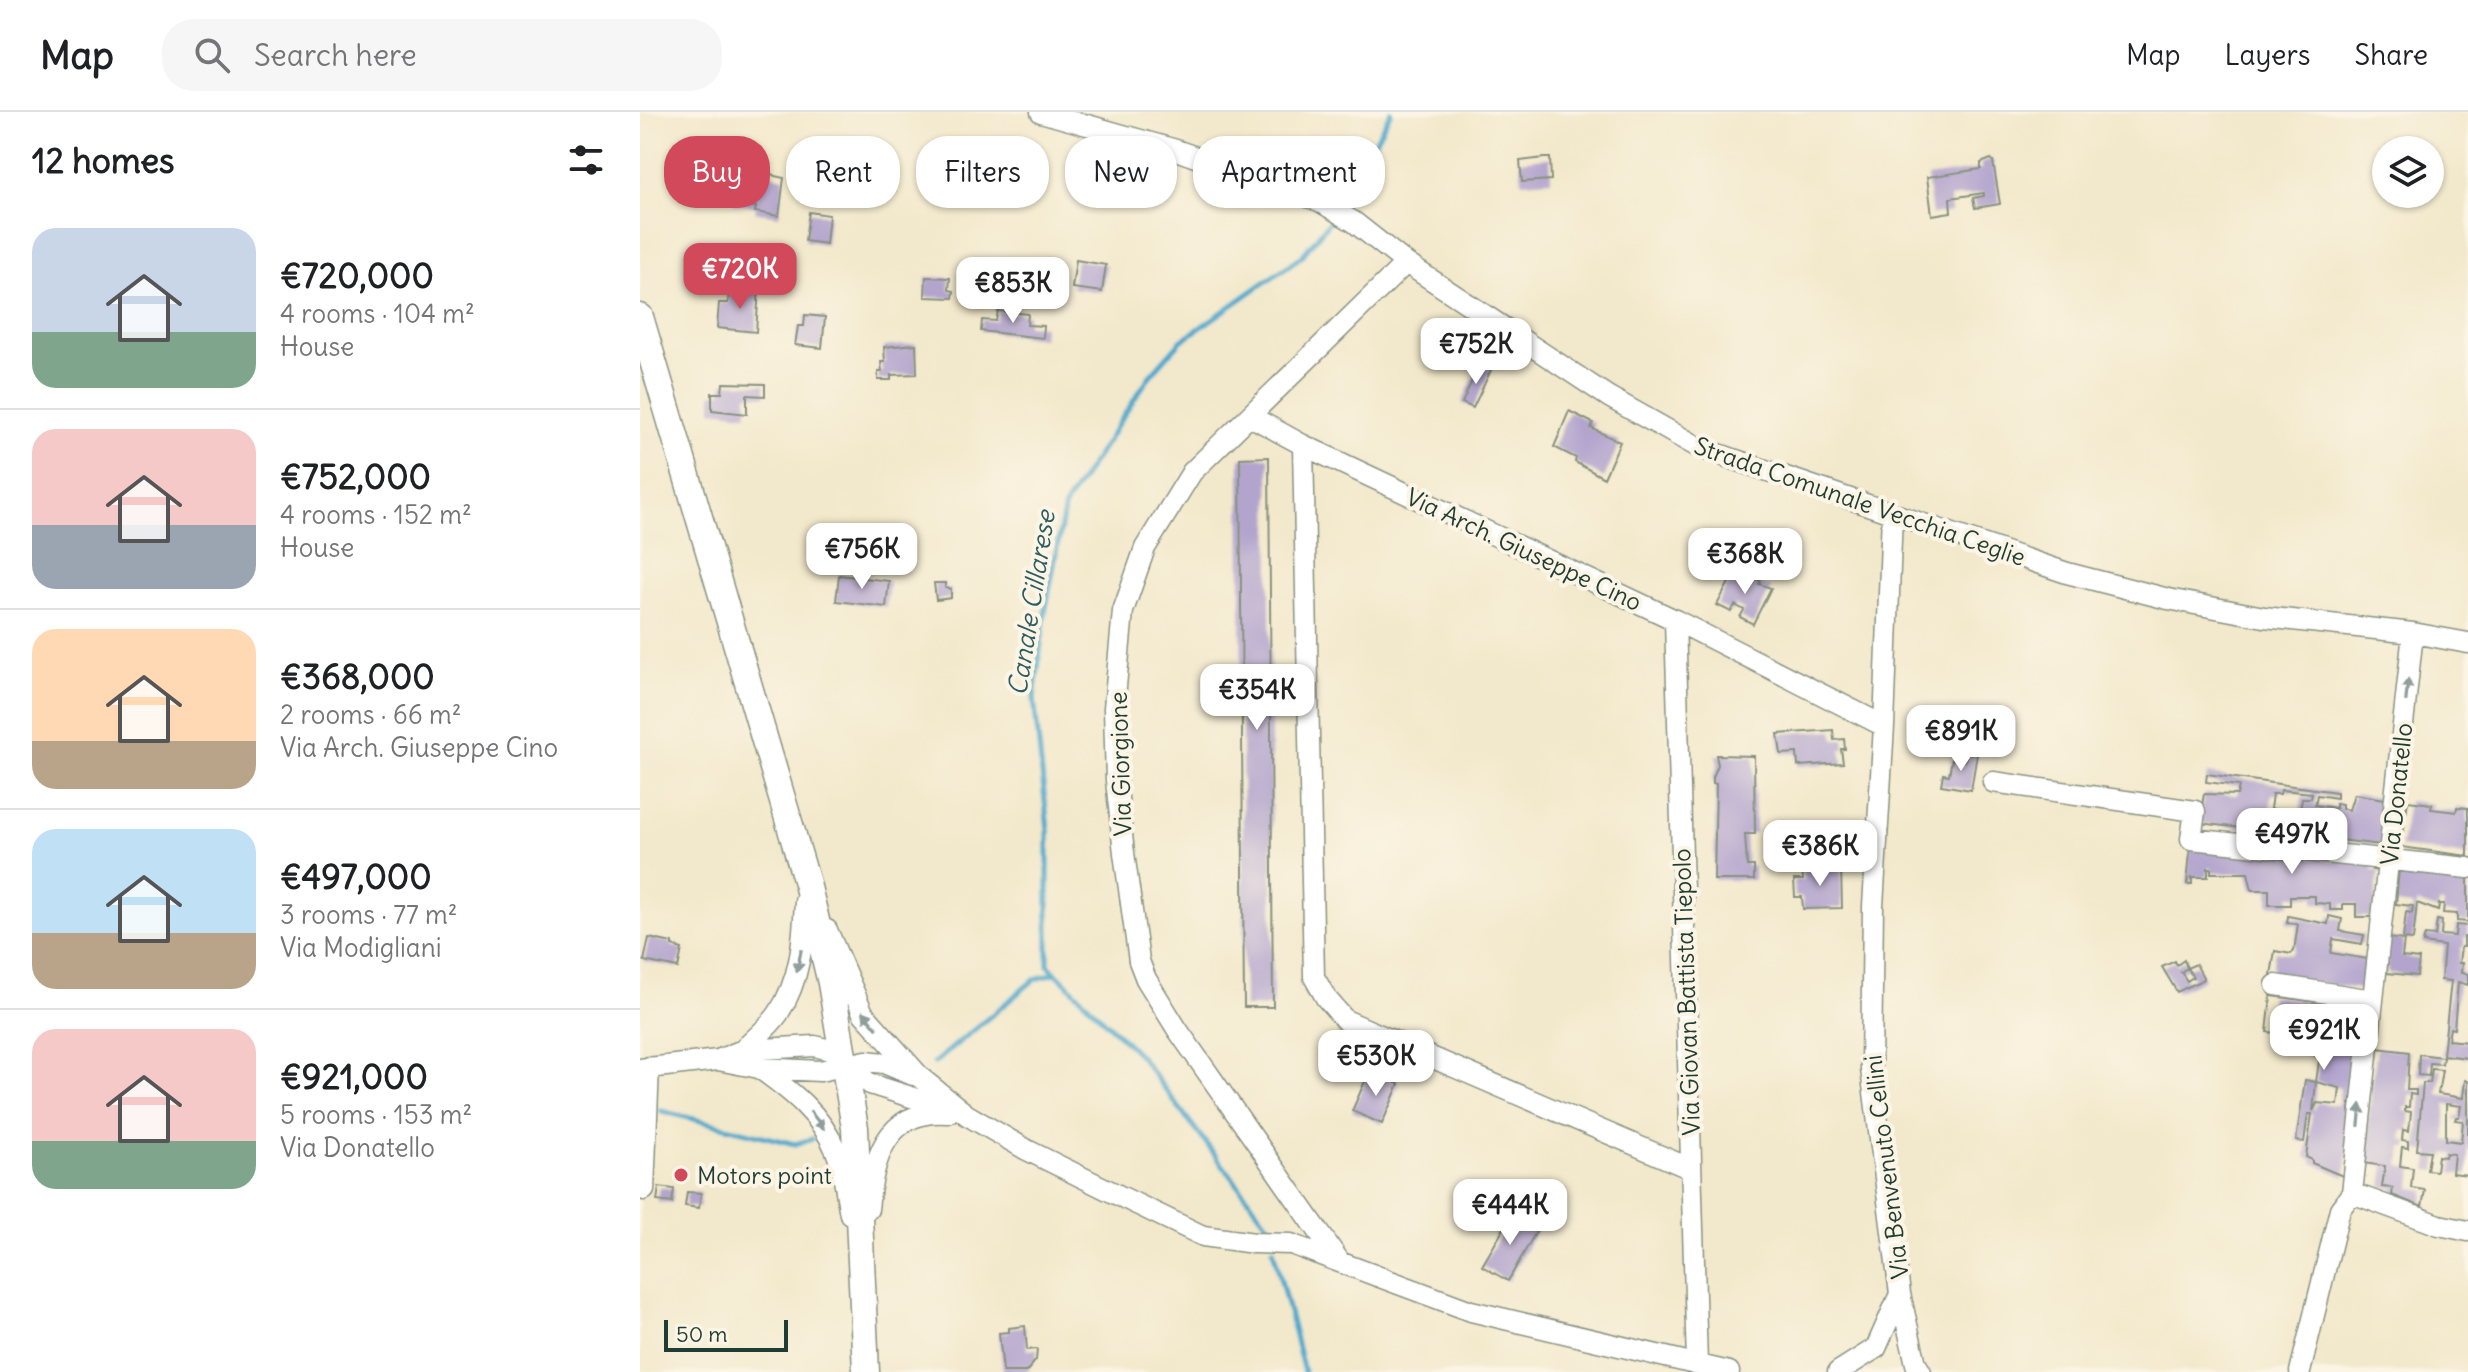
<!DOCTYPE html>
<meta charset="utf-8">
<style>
:root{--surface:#fff;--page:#f6f6f6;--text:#202124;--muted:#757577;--line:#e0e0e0;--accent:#d1495b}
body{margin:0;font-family:Delius,sans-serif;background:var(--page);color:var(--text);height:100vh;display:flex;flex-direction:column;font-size:30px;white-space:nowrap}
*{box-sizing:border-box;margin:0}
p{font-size:26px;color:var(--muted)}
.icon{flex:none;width:44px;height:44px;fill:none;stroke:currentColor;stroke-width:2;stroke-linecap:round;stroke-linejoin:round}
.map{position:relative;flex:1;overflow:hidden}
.sheet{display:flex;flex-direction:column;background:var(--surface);width:640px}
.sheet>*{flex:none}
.top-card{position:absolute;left:24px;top:24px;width:760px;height:72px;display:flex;gap:16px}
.buttons{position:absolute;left:1732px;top:24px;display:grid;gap:16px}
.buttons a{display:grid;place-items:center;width:72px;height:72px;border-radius:50%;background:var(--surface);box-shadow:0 2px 6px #0004;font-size:40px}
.scale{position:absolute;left:24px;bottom:20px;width:124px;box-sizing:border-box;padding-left:8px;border:4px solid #1f3d34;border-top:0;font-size:22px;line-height:28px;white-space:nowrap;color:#1f3d34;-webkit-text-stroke:6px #fcf5e5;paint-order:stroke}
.price{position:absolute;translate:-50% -68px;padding:0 18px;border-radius:16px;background:#fff;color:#222;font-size:26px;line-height:52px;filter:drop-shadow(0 2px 4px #0008)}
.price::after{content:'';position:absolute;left:50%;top:48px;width:24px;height:18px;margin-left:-12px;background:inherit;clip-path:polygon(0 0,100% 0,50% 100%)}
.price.active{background:var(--accent);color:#fff}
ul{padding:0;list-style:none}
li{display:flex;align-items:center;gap:24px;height:200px;padding:0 32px}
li+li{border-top:2px solid var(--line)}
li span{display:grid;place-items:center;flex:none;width:224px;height:160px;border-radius:24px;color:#555}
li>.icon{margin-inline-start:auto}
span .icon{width:96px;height:96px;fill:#fffc;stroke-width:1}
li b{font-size:34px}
h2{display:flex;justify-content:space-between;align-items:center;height:96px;padding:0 32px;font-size:34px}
.tag{padding:0 28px;border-radius:32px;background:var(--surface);box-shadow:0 2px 6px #0004;font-size:28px;line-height:72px}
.tag.active{background:var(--accent);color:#fff}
header{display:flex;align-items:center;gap:48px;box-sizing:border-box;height:112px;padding:0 40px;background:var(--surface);border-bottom:2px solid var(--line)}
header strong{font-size:38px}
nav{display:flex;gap:44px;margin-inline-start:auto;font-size:28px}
.search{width:560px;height:72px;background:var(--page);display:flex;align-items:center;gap:20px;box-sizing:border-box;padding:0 28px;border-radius:32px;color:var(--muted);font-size:30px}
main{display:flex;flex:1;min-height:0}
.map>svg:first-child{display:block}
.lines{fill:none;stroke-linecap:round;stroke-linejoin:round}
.stream{stroke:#4ea7cc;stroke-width:5}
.building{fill:#b2a4cd;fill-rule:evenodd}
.minor-casing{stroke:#889280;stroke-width:23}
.major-casing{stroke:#889280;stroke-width:29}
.minor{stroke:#fff;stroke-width:20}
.major{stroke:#fff;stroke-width:26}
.oneway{fill:#8f9e9a}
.poi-dot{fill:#d1495b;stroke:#fcf5e5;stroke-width:3}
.labels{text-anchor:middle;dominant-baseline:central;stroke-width:8;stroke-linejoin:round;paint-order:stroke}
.street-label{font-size:24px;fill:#1f3d34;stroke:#fcf5e5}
.poi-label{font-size:24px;fill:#1f3d34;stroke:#fcf5e5;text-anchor:start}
.water-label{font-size:26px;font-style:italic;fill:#2d5d62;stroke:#fcf5e5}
</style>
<header>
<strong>Map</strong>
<div class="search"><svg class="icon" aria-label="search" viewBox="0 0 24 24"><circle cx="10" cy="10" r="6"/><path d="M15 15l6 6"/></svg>Search here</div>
<nav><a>Map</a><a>Layers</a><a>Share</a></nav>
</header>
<main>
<section class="sheet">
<h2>12 homes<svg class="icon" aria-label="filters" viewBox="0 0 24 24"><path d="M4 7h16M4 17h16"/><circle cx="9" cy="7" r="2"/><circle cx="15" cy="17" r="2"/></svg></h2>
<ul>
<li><span style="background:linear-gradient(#c9d6e8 65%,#7fa58c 0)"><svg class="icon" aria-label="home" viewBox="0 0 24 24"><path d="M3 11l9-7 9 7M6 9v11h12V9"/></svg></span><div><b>€720,000</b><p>4 rooms · 104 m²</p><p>House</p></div></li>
<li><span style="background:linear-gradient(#f6c9c9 60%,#9aa5b1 0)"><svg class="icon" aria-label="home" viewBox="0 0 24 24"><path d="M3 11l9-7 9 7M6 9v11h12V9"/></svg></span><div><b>€752,000</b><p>4 rooms · 152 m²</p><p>House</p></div></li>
<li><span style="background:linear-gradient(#ffd9b3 70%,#b9a48a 0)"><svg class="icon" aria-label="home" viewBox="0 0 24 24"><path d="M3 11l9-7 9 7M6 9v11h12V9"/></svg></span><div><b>€368,000</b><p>2 rooms · 66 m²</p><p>Via Arch. Giuseppe Cino</p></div></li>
<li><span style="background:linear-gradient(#bfe0f5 65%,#b9a48a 0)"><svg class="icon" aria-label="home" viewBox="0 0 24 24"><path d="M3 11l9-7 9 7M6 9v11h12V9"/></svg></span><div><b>€497,000</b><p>3 rooms · 77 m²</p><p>Via Modigliani</p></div></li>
<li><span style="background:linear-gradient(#f6c9c9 70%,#7fa58c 0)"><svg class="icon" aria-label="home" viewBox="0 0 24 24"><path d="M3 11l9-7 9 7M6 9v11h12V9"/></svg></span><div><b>€921,000</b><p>5 rooms · 153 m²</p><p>Via Donatello</p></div></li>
</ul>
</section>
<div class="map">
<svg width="1828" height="1260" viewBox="0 0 1828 1260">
<rect width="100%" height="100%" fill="#fcf5e5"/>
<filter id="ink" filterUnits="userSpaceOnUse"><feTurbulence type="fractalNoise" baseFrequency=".0125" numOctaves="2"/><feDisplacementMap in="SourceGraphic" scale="16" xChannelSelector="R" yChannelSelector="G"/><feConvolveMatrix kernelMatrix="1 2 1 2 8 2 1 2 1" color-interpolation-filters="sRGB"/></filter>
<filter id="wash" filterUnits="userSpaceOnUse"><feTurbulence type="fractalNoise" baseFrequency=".006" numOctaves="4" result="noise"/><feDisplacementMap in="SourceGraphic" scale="32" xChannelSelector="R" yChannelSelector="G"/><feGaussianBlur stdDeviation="1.8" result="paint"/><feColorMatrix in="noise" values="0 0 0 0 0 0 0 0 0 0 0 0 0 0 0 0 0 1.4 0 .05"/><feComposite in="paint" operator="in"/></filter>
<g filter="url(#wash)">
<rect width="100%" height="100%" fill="#f2e8cb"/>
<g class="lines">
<!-- stream -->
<path class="stream" d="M698 97 751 0
M294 951 395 867 416 861
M21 999 155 1032 172 1027
M631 1127 629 1114 499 943 408 853V718L394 586 405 501 425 393 509 265 541 229 662 144 693 105
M633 1137 664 1260"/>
</g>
<g id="blocks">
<!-- building -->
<path class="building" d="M368 42 393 46 387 91 362 87 366 62 358 61 360 45 368 46Z
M904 46H910L911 68 882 70 880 49Z
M1351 47 1353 49 1360 92 1335 96 1333 86 1344 84V81L1310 86 1311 100 1292 103 1287 65 1341 57V51Z
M123 56 135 64 144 66 139 104 115 100 116 95 94 92 98 59 108 60Z
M169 100 189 103 186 132 165 129Z
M436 148 466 153 462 180 432 176Z
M286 165 310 166 309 178 314 179 313 186 285 185Z
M102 176 119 177 116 220 77 216 79 191H88L89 182H101Z
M358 199 388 202 387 213 404 214 403 226 341 219 342 208 356 209Z
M165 203 185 205 182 236 155 233 158 214H164Z
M276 232 277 262 251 263V268H238V260H242L241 250H245L244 235Z
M839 253 851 258 833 296 822 291Z
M83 271 125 272V284L107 283V302L72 298V281H82Z
M929 299 953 311 951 316 980 330 964 366 935 350 936 346 914 335Z
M629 345 633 895H604L600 346Z
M1094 461 1105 466 1107 462 1121 469 1119 472 1131 476 1113 512 1100 505 1104 498 1095 493 1091 500 1077 493Z
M199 463 249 469 246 495 196 489Z
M294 471H305V476L311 477V486L296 488Z
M1193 618 1194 628 1204 627 1205 637H1201L1203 651 1158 654 1157 641 1141 642 1138 622Z
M1327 641 1337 642 1331 678 1301 673 1303 662 1309 663 1312 647 1325 649Z
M1076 643 1114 644 1115 722H1105L1107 754H1114V768H1074L1076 672 1073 671V665L1078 653Z
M1567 662 1697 680V686L1677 683 1675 693 1696 696V691L1702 692V697L1709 698 1714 682 1745 687 1741 733 1559 711 1564 682 1597 683 1599 674 1566 670ZM1641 678 1672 681 1671 686H1662L1660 700 1630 697 1632 682H1640Z
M1768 689 1792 692 1791 697 1816 700 1817 695 1828 696V744L1761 735Z
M1551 730 1733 753 1732 758 1739 759 1733 802 1730 805H1716V792H1703V798H1690V792L1675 791V784H1650V793H1629V778H1612L1608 761H1571V756H1568V765H1552V772H1547Z
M1201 754 1202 796 1163 797 1162 785H1155L1154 768H1163L1162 756Z
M1759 756 1828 764V810L1817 809V802L1803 801 1804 792H1799L1798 799 1777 791 1773 828 1763 827 1766 800 1772 801 1773 794 1756 792Z
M1648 804 1688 812 1689 804 1702 807 1700 819 1724 823 1722 832 1693 827 1691 841 1728 847 1725 878 1631 863 1635 839 1651 842 1654 839 1658 812 1647 811Z
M1797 808 1802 809 1801 823 1815 824 1816 813 1828 814V825H1824V835H1821L1819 851H1822L1821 861 1828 862V873L1818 870 1814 917 1810 916 1808 928 1828 930V946L1803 943 1811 869 1801 868 1804 834 1783 831 1785 823 1795 824Z
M9 826 32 831V834L42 837 38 856 4 849Z
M1749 826 1764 828 1762 845 1779 847 1777 864 1747 861Z
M1544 848 1547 856 1541 860 1547 869 1553 865 1547 856 1556 852 1564 867 1537 880 1522 855 1535 849 1537 853Z
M1631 884 1724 896 1714 987 1711 986 1709 1001H1712L1705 1065 1672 1051V1048L1666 1045 1672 1002H1668L1664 1030 1656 1029 1665 968 1676 970 1679 949 1681 950 1682 945 1675 944 1679 924 1674 923 1673 934 1666 933 1664 942 1633 937 1634 931 1650 934 1651 922 1627 920ZM1676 970 1700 976 1698 993 1677 991 1673 999Z
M1737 936 1769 940 1767 978H1776V983L1770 982 1769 995H1765V999L1771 1000 1769 1019 1763 1018 1762 1028 1768 1029V1036L1762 1035 1760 1054 1773 1056 1771 1076 1785 1078 1782 1095 1752 1083 1753 1076 1742 1075 1745 1054 1723 1051Z
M1779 942 1803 945 1802 952 1790 951 1789 964 1778 963Z
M1792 957 1802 958 1798 982 1823 986 1825 968 1828 969V1063L1812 1061 1814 1042 1806 1041 1805 1045 1798 1044 1796 1059 1787 1058 1790 1039 1777 1038 1783 971H1790ZM1806 992 1821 994 1819 1005H1816L1815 1008 1823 1009 1821 1030 1806 1028Z
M729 960 759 972 742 1012 712 999Z
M19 1075 34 1077 32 1091 17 1089Z
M47 1080 61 1081 59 1096 45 1094Z
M873 1101 898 1116 868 1169 842 1154Z
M385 1214 387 1238 397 1237 396 1248 386 1260H363L359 1221 369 1220V1216Z"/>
</g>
</g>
<g filter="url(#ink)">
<use href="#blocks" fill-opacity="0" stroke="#889280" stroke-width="2"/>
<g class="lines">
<!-- minor casing -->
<g class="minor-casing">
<path id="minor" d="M401 0 536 38 679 89 714 110 766 151 969 285 1058 335 1427 461 1528 487 1624 505 1773 521 1828 531
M610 304 663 333 1035 508 1244 614
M663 333 674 865 686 886 705 908 1051 1057
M1252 401 1244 614 1233 794 1231 957 1260 1182 1276 1252 1281 1260
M1035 508 1057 1252
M1353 670 1555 699 1551 727 1828 756
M187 818 223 901 281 966 327 1003 387 1038 482 1085 563 1124 614 1131 651 1132 831 1199 1089 1260
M1636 873 1733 888
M103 938C115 926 129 915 138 902 161 867 163 829 165 789
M78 948 119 956 180 959 226 949 244 951 273 963
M119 956C151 979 181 1002 196 1039 204 1058 206 1082 210 1102
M0 957 78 948 103 938 175 934 190 938 230 972 312 998
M4 1078 9 955
M1712 1081 1773 521
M1712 1081 1799 1113 1828 1119
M228 1097C233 1047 246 996 308 1001
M700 1150 537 917 506 867 499 849 484 741 476 668 474 596 483 499 505 436 552 360 766 151
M1198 1260 1236 1236 1260 1182
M1660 1260 1700 1097 1712 1081"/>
</g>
<!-- major casing -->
<g class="major-casing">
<path id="major" d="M0 205 167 771 191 871 215 1016 226 1260"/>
</g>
<!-- minor -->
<use href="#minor" class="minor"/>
<!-- major -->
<use href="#major" class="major"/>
</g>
<!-- one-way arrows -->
<defs><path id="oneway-solid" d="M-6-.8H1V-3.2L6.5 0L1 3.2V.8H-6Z" transform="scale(2)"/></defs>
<g class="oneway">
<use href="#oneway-solid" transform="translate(1767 578) rotate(-84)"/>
<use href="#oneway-solid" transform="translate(159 849) rotate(101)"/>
<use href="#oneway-solid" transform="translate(230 908) rotate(-129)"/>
<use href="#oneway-solid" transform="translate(1720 1003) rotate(-84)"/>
<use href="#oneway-solid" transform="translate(177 1008) rotate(52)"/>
</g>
</g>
<!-- markers -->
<circle class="poi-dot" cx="41" cy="1063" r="8"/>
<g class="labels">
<!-- street labels -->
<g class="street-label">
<text transform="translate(1220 389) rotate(19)">Strada Comunale Vecchia Ceglie</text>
<text transform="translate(884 437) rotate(25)">Via Arch. Giuseppe Cino</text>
<text transform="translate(480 652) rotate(-92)">Via Giorgione</text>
<text transform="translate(1756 682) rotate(-84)">Via Donatello</text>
<text transform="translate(1046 880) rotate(-92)">Via Giovan Battista Tiepolo</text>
<text transform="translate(1246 1055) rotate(-97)">Via Benvenuto Cellini</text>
</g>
<!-- poi labels -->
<g class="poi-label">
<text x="57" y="1063">Motors point</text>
</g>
<!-- water labels -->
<g class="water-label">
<text transform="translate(391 491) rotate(-81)">Canale Cillarese</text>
</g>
</g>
</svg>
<div class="buttons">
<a><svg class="icon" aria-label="layers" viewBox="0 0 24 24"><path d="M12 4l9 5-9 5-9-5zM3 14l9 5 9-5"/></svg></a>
</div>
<div class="scale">50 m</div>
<b class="price active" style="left:100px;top:199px">€720K</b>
<b class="price" style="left:373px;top:213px">€853K</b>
<b class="price" style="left:836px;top:274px">€752K</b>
<b class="price" style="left:222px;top:479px">€756K</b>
<b class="price" style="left:1105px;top:484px">€368K</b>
<b class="price" style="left:617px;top:620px">€354K</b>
<b class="price" style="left:1321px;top:661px">€891K</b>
<b class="price" style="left:1652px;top:764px">€497K</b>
<b class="price" style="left:1180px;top:776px">€386K</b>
<b class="price" style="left:1684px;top:960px">€921K</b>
<b class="price" style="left:736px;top:986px">€530K</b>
<b class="price" style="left:870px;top:1135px">€444K</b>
<div class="top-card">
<a class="tag active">Buy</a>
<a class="tag">Rent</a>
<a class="tag">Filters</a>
<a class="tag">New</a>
<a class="tag">Apartment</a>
</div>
</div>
</main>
